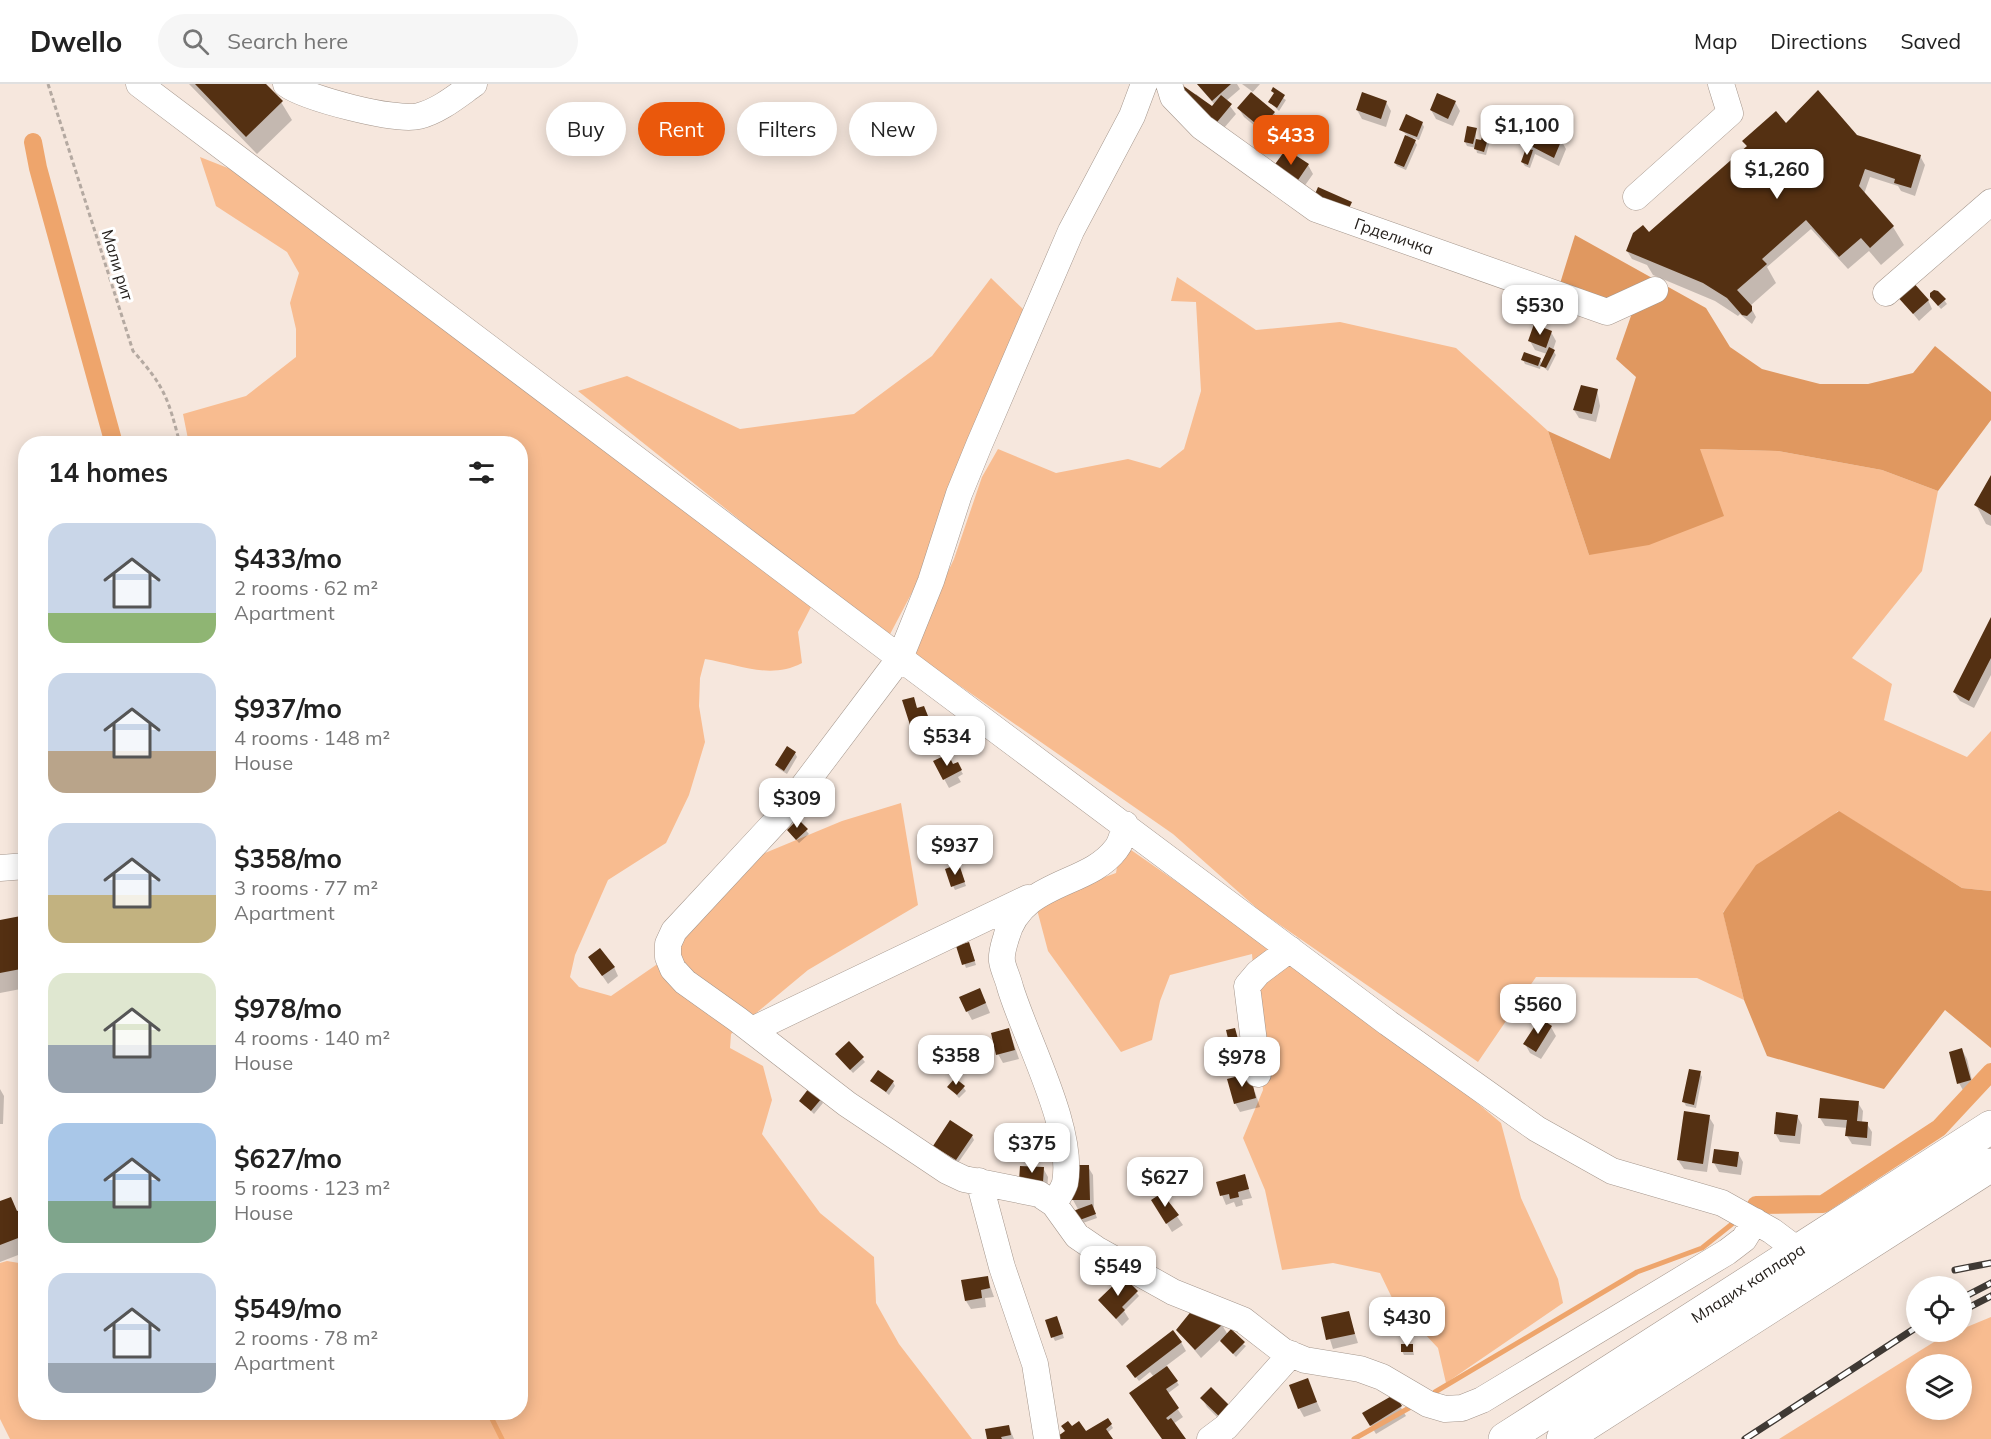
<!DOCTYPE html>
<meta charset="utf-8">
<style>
:root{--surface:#fff;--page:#f6f6f6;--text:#222;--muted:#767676;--line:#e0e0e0;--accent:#ea580c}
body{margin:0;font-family:Mulish,sans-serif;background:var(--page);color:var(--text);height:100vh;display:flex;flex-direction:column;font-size:22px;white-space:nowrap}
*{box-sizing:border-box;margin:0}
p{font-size:20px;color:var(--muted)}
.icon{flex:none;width:33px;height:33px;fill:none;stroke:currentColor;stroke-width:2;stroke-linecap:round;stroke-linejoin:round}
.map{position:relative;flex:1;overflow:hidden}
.details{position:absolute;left:18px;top:352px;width:510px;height:984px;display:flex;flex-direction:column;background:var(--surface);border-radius:24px;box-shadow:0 3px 15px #0003}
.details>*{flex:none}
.banner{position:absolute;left:546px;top:18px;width:570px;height:54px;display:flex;gap:12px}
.fabs{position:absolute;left:1906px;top:1192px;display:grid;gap:12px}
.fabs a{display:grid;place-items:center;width:66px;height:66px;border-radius:50%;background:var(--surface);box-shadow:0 3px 15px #0003;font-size:30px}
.price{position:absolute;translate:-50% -51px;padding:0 14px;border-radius:12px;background:#fff;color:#222;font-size:20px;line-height:39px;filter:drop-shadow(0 2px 3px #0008)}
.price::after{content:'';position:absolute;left:50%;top:36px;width:18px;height:14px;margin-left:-9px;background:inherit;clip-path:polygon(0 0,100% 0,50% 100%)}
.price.active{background:var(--accent);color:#fff}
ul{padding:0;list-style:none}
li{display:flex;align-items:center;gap:18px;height:150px;padding:0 30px}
li span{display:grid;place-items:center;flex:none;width:168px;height:120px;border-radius:18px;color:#555}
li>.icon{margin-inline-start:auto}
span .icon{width:72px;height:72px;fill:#fffc;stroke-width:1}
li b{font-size:26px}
h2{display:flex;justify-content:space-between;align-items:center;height:72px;padding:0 30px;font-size:26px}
.tag{padding:0 21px;border-radius:27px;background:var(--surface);box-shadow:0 3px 15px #0003;font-size:21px;line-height:54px}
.tag.active{background:var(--accent);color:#fff}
header{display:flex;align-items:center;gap:36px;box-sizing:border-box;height:84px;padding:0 30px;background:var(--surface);border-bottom:2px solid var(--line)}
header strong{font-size:28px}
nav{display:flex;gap:33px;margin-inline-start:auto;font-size:21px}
.search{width:420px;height:54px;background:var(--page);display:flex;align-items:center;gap:15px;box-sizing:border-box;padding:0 21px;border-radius:33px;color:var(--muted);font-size:22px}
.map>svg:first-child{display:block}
.green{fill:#f8bc90;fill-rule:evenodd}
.forest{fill:#e09860}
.shadow{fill:#0003}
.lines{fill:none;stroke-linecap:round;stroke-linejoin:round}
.stream{stroke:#eea56c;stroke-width:5}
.canal{stroke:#eea56c;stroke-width:18}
.building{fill:#543012}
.minor-casing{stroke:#a5978d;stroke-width:27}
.highway-casing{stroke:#a5978d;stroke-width:34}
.path{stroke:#b4a9a1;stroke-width:3;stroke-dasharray:4.5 3;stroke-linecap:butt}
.minor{stroke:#fff;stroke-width:26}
.highway{stroke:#fff;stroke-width:33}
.rail-casing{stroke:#3f3934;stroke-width:7}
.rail{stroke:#fff;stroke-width:4.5;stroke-dasharray:14;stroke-linecap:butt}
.labels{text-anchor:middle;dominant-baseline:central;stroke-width:6;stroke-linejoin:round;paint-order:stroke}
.street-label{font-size:16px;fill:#25201c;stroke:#fff}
</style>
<header>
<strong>Dwello</strong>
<div class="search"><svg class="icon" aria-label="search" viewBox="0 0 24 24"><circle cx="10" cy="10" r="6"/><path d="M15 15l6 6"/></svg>Search here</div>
<nav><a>Map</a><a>Directions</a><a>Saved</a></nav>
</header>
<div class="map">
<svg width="1991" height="1355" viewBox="0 0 1991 1355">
<rect width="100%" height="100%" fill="#f6e7dd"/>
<!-- green -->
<path class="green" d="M200 73 238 88 724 453 811 523 798 548 802 579C770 596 737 580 705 575L700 594 699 622 705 658 689 711 666 759 608 796 575 871 570 893 579 903 611 912 656 881 678 877V860L753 774 842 737 901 719 918 821 808 886 731 950 730 964 763 982 772 1016 762 1050 820 1129 874 1173 876 1219 899 1260 972 1355H10L0 1335V1179L7 1177 25 1180 26 1329H520V360H189L183 330 246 312 296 273V245L290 219 299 189 287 168 216 122Z
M1177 193 1256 246 1340 238 1456 264 1548 347 1589 471 1700 365 1778 367 1882 386 1938 407 1922 487 1852 574 1892 600 1884 636 1967 673 1991 647V807L1962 804 1838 727 1723 828 1744 916 1697 894 1536 893 1478 978 1260 827 1173 750 910 567 954 475 982 393 998 365 1056 389 1128 375 1160 384 1184 365 1201 307 1196 218 1171 217Z
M991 194 1024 226 994 329 917 499 888 554 578 307 627 292 740 345 854 330 932 272Z
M1121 759 1399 953 1501 1039 1521 1114 1558 1195 1563 1219 1446 1299 1438 1264 1393 1216 1380 1189 1333 1179 1282 1186 1265 1106 1243 1054 1263 1006 1252 870 1170 891 1160 917 1152 956 1121 968 1048 867 1035 818 1116 789Z
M1991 1233V1355H1779L1934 1258 1962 1248V1245ZM1917 1281H1962V1326H1917Z"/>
<!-- forest -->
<path class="forest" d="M1575 151 1706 224 1730 263 1762 285 1820 300H1868L1913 289 1935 262 1991 308V336L1938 407 1882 386 1778 367 1700 365 1724 432 1649 461 1589 471 1548 347 1610 375 1636 293 1616 275 1632 229 1558 206Z
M1839 727 1962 804 1991 807V964L1945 926 1884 1005 1767 972 1744 916 1723 829 1756 781Z"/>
<!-- shadow -->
<path class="shadow" d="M189 0H264L281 18 292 36 257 70Z
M1197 0H1237L1240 5 1226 17 1236 30 1218 51 1194 13 1196 10 1213 24 1215 21Z
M1242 0H1260L1251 10 1274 29 1279 37 1267 52 1244 33 1239 25 1253 8Z
M1273 7 1286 16 1279 27 1270 18 1275 11Z
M1818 9 1856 52 1920 72 1925 81 1915 112 1901 107 1898 102 1870 93 1864 110 1893 143 1904 161 1881 181 1869 167 1848 185 1811 145 1767 183 1776 199 1750 222 1756 233 1752 240 1740 230 1738 232 1715 217 1653 191 1647 181 1632 175 1627 167 1748 64 1744 57 1776 30 1750 68 1798 31 1796 28Z
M1386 18 1391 27 1386 43 1362 35 1357 26Z
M1455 18 1460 27 1453 42 1436 35 1431 26Z
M1422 39 1424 43 1419 56 1413 54 1417 61 1406 86 1397 82 1395 79 1407 51 1401 46Z
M1476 46V56L1482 58 1489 50 1491 53 1486 71 1477 69 1476 64 1467 62 1465 58Z
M1561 56 1566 65 1559 82 1535 70 1530 84 1525 82 1522 78 1527 65 1533 68 1529 60Z
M1308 81 1313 90 1301 107 1280 92Z
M1938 208 1947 220 1941 225 1934 217Z
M1897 210 1928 216 1932 225 1919 237Z
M1551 248 1556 257 1553 266 1556 271 1548 287 1541 281 1540 285 1525 280 1523 276H1540L1542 280 1547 270 1535 266 1530 257Z
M1597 306 1600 322 1596 338 1579 334 1574 326Z
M1991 394V442L1986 440 1976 421Z
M1991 536V591L1974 624 1960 617 1954 608Z
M904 617 926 628 929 636 914 644Z
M948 649 955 662 948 666 941 653Z
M795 669 797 673 787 690 779 685 776 681Z
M935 678 953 682 957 680 963 690 958 693 961 698 949 704Z
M798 737 809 750 799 759 791 750Z
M960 785 966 802 955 806 953 802Z
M26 832V904L0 909V837Z
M969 859 976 881 966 884 958 862Z
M590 874 614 883 618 892 608 900Z
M984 914 990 929 972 936 967 927Z
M1551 943 1556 952 1541 975 1530 969 1525 960Z
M1009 946 1019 975 1003 979 998 970Z
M849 959 865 978 853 989 839 974Z
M1962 966 1967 975 1974 1005 1964 1008 1959 999Z
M1241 968 1242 970 1229 973 1228 971Z
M1700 989 1702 993 1696 1024 1686 1022 1684 1018Z
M872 997 893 998 895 1002 889 1011Z
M949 1003H963L966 1007 959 1014Z
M0 1005 4 1012 3 1040H0Z
M1255 1008 1260 1023 1240 1028 1235 1019Z
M821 1015 823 1019 814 1030 801 1017Z
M1858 1019 1863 1027 1862 1039 1867 1040 1872 1048 1871 1062 1852 1060 1847 1052 1848 1044 1825 1042 1820 1034Z
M1797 1032 1802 1041 1800 1060 1780 1058 1775 1049Z
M1709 1033 1714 1041 1707 1088 1684 1085 1678 1076Z
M972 1052 974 1056 958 1079 935 1062Z
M1738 1069 1743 1078 1741 1091 1719 1088 1714 1079Z
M1088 1083 1093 1091 1094 1126 1097 1134 1080 1140 1079 1127 1073 1116Z
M1043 1084 1048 1093 1047 1106 1026 1105Z
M1244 1092 1252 1114 1242 1116 1243 1121 1236 1123 1234 1118 1226 1121 1217 1099Z
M1162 1111 1183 1141 1172 1148 1158 1125Z
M10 1115 18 1129 26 1133V1168L0 1178V1119Z
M987 1193 994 1213 985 1214 986 1223 971 1225 966 1217Z
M1123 1194 1139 1212 1124 1227 1129 1235 1122 1242 1100 1216Z
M1348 1228 1358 1259 1333 1265 1323 1234Z
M1059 1238 1064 1254 1055 1257 1053 1253Z
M1222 1241 1228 1251 1246 1262 1236 1273 1220 1256 1201 1274 1178 1246Z
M1181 1258 1186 1267 1166 1282 1179 1301 1167 1310 1183 1333 1173 1340 1184 1355H1163L1154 1293 1150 1288 1139 1297 1130 1286Z
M1412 1261 1414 1271H1404L1402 1267Z
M1307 1296 1321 1327 1304 1333 1299 1324Z
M1211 1305 1228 1344 1207 1323 1202 1314Z
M1394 1312 1406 1332 1376 1350 1364 1330Z
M1108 1336 1113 1344 1107 1349 1111 1355H1061L1090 1354Z
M1009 1343 1014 1355H988Z"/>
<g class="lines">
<!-- stream -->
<path class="stream" d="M1435 1308 1637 1188 1702 1164 1732 1140
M489 1329 502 1355
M1354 1355 1409 1324"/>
<!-- canal -->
<path class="canal" d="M33 58 38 84 114 360
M1756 1121 1823 1120 1939 1044 1991 988"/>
</g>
<!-- building -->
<path class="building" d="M195 0H266L283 17 246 53Z
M1197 0H1231L1212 17Z
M1182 1 1212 22 1221 11 1232 20 1213 43 1185 21Z
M1273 3 1285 11 1277 24 1268 18 1274 9 1271 7Z
M1818 6 1857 51 1921 71 1911 104 1894 99 1895 95 1865 85 1859 102 1894 142 1870 164 1861 154 1839 173 1806 136 1762 175 1767 180 1737 206 1752 222V227L1747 232 1742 231 1727 214 1703 199 1626 167 1633 149 1643 141 1649 148 1747 62 1742 57 1776 27 1786 39Z
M1251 8 1275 28 1261 44 1237 24Z
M1362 8 1387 17 1381 35 1356 26Z
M1437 9 1456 17 1448 35 1430 26Z
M1406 30 1423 38 1417 53 1399 46Z
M1467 42 1477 44 1473 60 1464 58Z
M1534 44 1562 55 1554 74 1527 60Z
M1484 47 1490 48 1484 68 1474 65 1476 55 1481 56Z
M1405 51 1416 56 1404 83 1394 79Z
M1526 64 1533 66 1528 81 1521 78Z
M1286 65 1309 80 1296 99 1273 83Z
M1318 103 1352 118 1346 131 1312 117Z
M1911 196 1929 216 1913 230 1895 210Z
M1934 206 1938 207 1946 215 1938 222 1930 213V209Z
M1534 240 1552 247 1546 264 1528 257Z
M1549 263 1555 266 1546 284 1540 282Z
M1524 268 1541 274 1538 282 1521 276Z
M1581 301 1598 305 1592 330 1573 326Z
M1991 391V431L1974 421Z
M1991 533V574L1969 617 1953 608Z
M914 613 917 624 924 622 928 632 910 641 902 616Z
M949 647 954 658 944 663 939 653Z
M787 662 796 668 784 687 775 681Z
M948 670 953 680 958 678 962 686 943 696 933 677Z
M798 735 808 745 796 756 787 746Z
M959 780 965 798 951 803 945 785Z
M26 831V884L0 889V836Z
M969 858 975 877 962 881 956 862Z
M600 864 615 883 602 892 588 873Z
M980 904 986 919 966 928 959 913Z
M1540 934 1552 942 1536 968 1523 960Z
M1009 944 1015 966 996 971 991 949Z
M1235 944 1241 966 1226 970 1224 964 1230 963 1226 946Z
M849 957 864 973 850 986 835 970Z
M1962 964 1971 996 1957 1000 1949 968Z
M1689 985 1701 987 1694 1021 1682 1018Z
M878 986 894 997 886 1008 870 997Z
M1250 989 1256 1014 1234 1020 1227 995Z
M955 994 965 1002 957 1011 947 1003Z
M809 1004 822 1014 811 1027 799 1017Z
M1820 1014 1859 1017 1857 1037 1868 1038 1867 1054 1845 1052 1847 1036 1818 1034Z
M1684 1027 1710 1031 1703 1080 1677 1076Z
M1776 1028 1798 1031 1795 1052 1774 1050Z
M950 1036 973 1051 956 1076 933 1062Z
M1714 1065 1739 1068 1737 1083 1712 1079Z
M1073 1081H1089L1090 1116H1071Z
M1020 1082 1044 1083 1043 1098 1019 1097Z
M1245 1090 1249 1105 1238 1108 1239 1113 1230 1115 1229 1110 1220 1112 1216 1098Z
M1162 1109 1179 1131 1166 1140 1151 1116Z
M11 1113 17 1127 23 1125 26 1132V1151L0 1161V1117Z
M1092 1120 1096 1130 1077 1137 1073 1127Z
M988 1192 990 1204 981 1206 982 1214 965 1217 961 1196Z
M1123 1192 1138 1207 1122 1223 1125 1226 1116 1235 1098 1216Z
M1197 1220 1223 1240 1195 1266 1176 1246Z
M1349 1227 1355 1250 1326 1256 1321 1233Z
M1057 1232 1063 1250 1051 1254 1045 1236Z
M1231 1245 1245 1258 1233 1270 1220 1257Z
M1173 1246 1182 1258 1135 1294 1126 1282Z
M1401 1260H1413V1268H1401Z
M1167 1282 1178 1297 1166 1305 1179 1324 1166 1334 1168 1336 1171 1334 1186 1355H1162L1129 1309Z
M1308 1294 1317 1318 1298 1325 1289 1301Z
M1211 1303 1233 1325 1223 1336 1200 1314Z
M1395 1310 1402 1322 1370 1342 1362 1329Z
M1108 1334 1112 1340 1106 1345 1113 1355H1060L1058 1352 1065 1347 1061 1342 1068 1337 1072 1342 1079 1337 1086 1347Z
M1009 1341 1011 1351 1001 1353 1002 1355H987L985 1345Z"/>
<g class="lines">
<!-- minor casing -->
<g class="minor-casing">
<path id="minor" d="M139 0 900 574 780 733 674 847 668 860V873L673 885 685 898 737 935 847 1020 947 1087 964 1095 1039 1110 1054 1120 1077 1152 1096 1165 1173 1208 1243 1236 1283 1267 1305 1276 1360 1285 1382 1293 1428 1320 1445 1325 1462 1324 1482 1316 1727 1168 1744 1155 1755 1137
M286 0C305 14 396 38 419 32 439 27 457 12 474 0
M1144 0 1132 32 1071 147 979 361 959 410 931 497 900 574 1388 939 1537 1045 1612 1087 1722 1119 1772 1147 1792 1162
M1169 0 1173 13 1202 43 1316 125 1607 228 1655 206
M1636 113 1730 29 1721 0
M1886 209 1991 118
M0 784 26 782
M752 946 1028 814
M1258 990 1247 902 1258 889 1290 865
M979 1097 1002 1183 1035 1280 1047 1355
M1054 1120C1057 1114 1063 1106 1065 1099 1075 1045 1026 956 1010 903 1008 894 1003 885 1002 877 1001 869 1004 861 1006 854 1021 796 1088 803 1116 765 1122 758 1123 748 1125 740
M1210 1355 1226 1343 1291 1270"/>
</g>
<!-- highway casing -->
<g class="highway-casing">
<path id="highway" d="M1505 1355 1991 1043
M1563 1355 1991 1081"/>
</g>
<!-- path -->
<path class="path" d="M48 0 133 267C165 303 168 314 180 360"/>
<!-- minor -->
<use href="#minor" class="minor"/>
<!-- highway -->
<use href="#highway" class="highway"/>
<!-- rail casing -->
<g class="rail-casing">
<path id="rail" d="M1955 1186 1991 1179
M1962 1214 1991 1199
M1962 1227 1991 1212
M1745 1355 1917 1243"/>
</g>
<!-- rail -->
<use href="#rail" class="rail"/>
</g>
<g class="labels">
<!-- street labels -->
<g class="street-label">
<text transform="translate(1394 152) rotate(19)">Грделичка</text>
<text transform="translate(118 181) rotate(73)">Мали рит</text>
<text transform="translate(1748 1199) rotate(-33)">Младих каплара</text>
</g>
</g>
</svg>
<div class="fabs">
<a><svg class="icon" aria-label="locate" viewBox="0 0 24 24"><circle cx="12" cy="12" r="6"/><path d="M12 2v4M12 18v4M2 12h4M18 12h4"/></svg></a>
<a><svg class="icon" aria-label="layers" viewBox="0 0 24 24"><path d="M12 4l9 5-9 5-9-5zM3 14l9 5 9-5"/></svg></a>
</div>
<b class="price" style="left:1527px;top:72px">$1,100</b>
<b class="price active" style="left:1291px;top:82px">$433</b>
<b class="price" style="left:1777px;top:116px">$1,260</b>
<b class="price" style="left:1540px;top:252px">$530</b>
<b class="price" style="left:947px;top:683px">$534</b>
<b class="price" style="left:797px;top:745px">$309</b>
<b class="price" style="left:955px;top:792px">$937</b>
<b class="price" style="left:1538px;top:951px">$560</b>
<b class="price" style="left:956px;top:1002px">$358</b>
<b class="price" style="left:1242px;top:1004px">$978</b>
<b class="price" style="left:1032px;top:1090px">$375</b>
<b class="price" style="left:1165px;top:1124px">$627</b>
<b class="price" style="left:1118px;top:1213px">$549</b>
<b class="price" style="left:1407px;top:1264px">$430</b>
<div class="banner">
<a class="tag">Buy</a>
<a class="tag active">Rent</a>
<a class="tag">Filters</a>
<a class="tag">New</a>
</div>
<section class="details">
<h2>14 homes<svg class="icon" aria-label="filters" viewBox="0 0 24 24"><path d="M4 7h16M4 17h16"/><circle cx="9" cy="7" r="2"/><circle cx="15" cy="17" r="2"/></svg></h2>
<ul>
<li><span style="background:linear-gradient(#c9d6e8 75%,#8fb573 0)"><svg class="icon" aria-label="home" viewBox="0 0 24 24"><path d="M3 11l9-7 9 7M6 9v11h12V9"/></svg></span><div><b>$433/mo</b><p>2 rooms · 62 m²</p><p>Apartment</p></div></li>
<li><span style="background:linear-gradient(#c9d6e8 65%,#b9a48a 0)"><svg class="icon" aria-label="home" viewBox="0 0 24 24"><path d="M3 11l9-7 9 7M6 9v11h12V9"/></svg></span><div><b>$937/mo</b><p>4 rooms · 148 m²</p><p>House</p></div></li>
<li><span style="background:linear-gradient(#c9d6e8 60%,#c2b280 0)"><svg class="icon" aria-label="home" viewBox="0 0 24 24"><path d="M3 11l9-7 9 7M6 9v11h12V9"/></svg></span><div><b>$358/mo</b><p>3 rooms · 77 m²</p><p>Apartment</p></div></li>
<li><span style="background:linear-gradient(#dfe7d0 60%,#9aa5b1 0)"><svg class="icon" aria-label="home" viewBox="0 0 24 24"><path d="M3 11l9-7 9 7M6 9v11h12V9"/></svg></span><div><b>$978/mo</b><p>4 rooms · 140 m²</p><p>House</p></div></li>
<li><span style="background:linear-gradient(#a9c7e8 65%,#7fa58c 0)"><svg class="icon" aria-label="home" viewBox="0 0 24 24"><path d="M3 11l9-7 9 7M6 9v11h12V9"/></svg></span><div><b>$627/mo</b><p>5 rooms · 123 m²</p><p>House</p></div></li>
<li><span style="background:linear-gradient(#c9d6e8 75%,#9aa5b1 0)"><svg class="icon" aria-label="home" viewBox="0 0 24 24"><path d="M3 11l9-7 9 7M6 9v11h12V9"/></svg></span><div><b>$549/mo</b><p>2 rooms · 78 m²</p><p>Apartment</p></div></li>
</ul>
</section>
</div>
